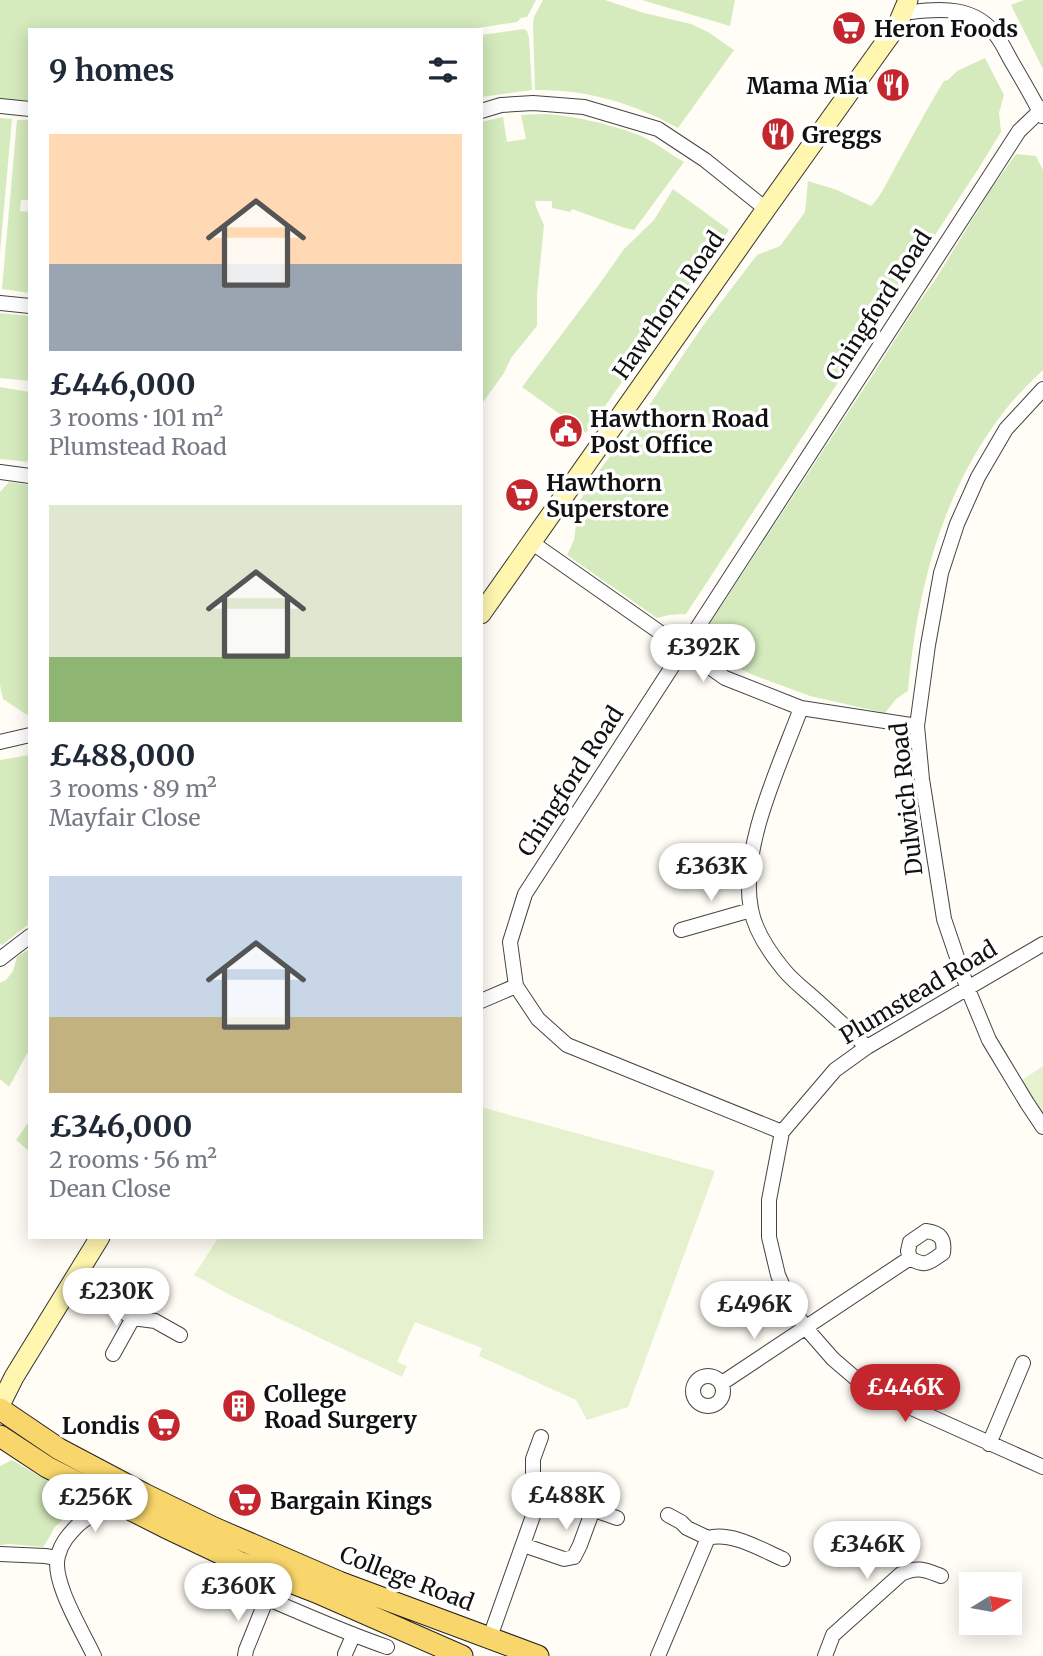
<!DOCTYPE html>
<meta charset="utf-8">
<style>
:root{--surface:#fff;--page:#f6f6f7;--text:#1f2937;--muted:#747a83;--accent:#c4262e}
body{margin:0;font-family:Merriweather,serif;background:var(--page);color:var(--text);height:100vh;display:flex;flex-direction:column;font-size:26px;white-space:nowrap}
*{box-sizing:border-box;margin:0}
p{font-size:23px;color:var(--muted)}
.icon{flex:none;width:38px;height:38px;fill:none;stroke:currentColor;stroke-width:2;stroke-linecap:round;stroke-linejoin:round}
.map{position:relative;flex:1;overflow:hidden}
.drawer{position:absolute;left:28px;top:28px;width:455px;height:1211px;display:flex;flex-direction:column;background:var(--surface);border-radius:0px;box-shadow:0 4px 18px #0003}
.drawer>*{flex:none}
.needle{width:46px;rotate:79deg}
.tools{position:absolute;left:959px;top:1572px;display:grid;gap:14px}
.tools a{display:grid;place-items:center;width:63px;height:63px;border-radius:0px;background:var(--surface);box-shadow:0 4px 18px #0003;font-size:35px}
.price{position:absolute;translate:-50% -60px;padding:0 16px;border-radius:24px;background:#fff;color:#222;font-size:23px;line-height:46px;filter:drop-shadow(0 2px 4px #0008)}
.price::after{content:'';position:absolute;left:50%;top:42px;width:21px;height:16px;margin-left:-10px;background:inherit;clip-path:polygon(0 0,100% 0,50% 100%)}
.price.on{background:var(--accent);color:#fff}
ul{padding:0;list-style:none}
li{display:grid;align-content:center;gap:14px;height:371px;padding:0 21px}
li span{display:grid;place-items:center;height:217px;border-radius:0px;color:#555}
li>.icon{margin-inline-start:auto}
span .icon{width:126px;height:126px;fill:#fffc;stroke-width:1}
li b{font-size:30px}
h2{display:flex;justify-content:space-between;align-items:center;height:84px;padding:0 21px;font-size:30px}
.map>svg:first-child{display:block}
.green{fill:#d5ebbd}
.pitch{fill:#e6f2cf}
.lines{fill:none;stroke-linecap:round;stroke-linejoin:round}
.street-casing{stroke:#444;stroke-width:16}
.secondary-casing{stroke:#333;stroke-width:21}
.primary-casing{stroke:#222;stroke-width:23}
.street{stroke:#fff;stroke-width:14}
.secondary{stroke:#fff6b0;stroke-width:19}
.primary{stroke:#f9d66b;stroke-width:21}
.labels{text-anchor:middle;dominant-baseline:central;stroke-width:7;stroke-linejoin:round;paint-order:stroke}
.poi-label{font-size:23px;font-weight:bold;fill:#111;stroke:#fff;text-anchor:start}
.street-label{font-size:23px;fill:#111;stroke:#fff}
</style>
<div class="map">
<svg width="1043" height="1656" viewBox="0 0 1043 1656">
<rect width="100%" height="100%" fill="#fffdf5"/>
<!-- green -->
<path class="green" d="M0 0H536L527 17 521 18 517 22 465 30H30V102L0 99Z
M543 0H605L644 13 691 24 708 32 734 50 678 128C634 103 585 89 535 90L533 25 534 17Z
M642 0H735L730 26Z
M1024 0H1043V69L1011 5Z
M524 29 527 31 529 38 532 90 481 97V35Z
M985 58 1004 95 999 113 1001 132 977 171 686 614 669 615 657 618 567 555 574 540 579 502 601 468 644 413 702 327 757 255 780 246 805 212 808 181 837 190 871 206C881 197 890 176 897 164 913 136 927 108 944 81L948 80 957 71Z
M543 114C571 115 609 124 636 134 653 140 668 153 684 162L634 230 622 227 572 209 570 212 552 208V201H535L536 207 544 225 537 294V326L511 358 504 373 481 405V122L503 117 507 142 526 139 521 115Z
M0 118 12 119 0 252Z
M17 120H30V200H21L20 211 30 212V293L2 289Z
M1016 154 1036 156 1043 170V370C1030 383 1017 395 1006 409 942 490 917 590 908 691L896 699 885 713 810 696 753 675 714 656 712 635 708 629V626L872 376 917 305 937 277 991 189Z
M673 189 729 230 586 433 522 387 598 286 624 249 654 220Z
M0 313 30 316V381L0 378Z
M0 387 30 392V462L0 459Z
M9 482 30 485V715H27L3 699 0 685V492Z
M30 755V923L2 945 0 944V760Z
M30 949V1048L9 1087 0 1079V983L6 980 13 971 17 957Z
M30 1120V1152L16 1140Z
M12 1460 75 1497 80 1505C74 1514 64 1518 56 1526 53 1529 48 1541 43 1547L10 1544 0 1545V1466Z"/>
<!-- pitch -->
<path class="pitch" d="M1043 1066V1114L1022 1080Z
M481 1107 715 1171 628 1407 587 1420 576 1400 479 1356 482 1348 415 1322 397 1362 407 1366 402 1377 230 1295 194 1275 219 1237H481Z"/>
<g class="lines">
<!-- street casing -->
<g class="street-casing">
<path id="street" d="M906 5 911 12C943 8 975 7 996 35 1003 44 1007 54 1013 64 1023 81 1033 98 1042 116
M0 106 30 109
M481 111 501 105 533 103 584 107 658 129 705 160 766 209
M0 303 30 306
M1043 389 1006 429 978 477 957 524 941 573 928 645 917 726 922 779 944 919 967 987 989 1040 1027 1103 1043 1127
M0 472 30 476
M531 542 725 678 801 708 917 726
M801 708C780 765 739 849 751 909 755 932 770 953 784 970 793 981 805 990 815 999 833 1015 850 1031 867 1047
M0 742 30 735
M681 930 751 910
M1043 944 867 1047 835 1070 782 1132 769 1200V1237L778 1275 792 1307 805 1327 833 1359 854 1377 878 1393 1043 1467
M0 959 30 936
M481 1001 516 986
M782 1132 567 1045 538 1019 516 986 510 942 525 894 1019 131 1043 108
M73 1282 133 1318 155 1321 180 1335
M113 1354 133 1318
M693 1391a15 15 0 1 1 30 0a15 15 0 1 1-30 0Z
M722 1383 910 1258C926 1268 929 1262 943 1253 945 1238 940 1233 926 1231L910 1242 908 1251 910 1258
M989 1444 1023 1363
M594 1510 617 1518
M668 1515 681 1522 687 1528 708 1538
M523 1545 564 1559 574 1557 580 1545 598 1496
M0 1554 45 1556 57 1558
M224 1581C279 1602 331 1628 387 1647
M490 1637 533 1516V1459L541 1437
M345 1654 353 1636
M94 1656C83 1632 51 1581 58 1556 61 1543 69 1534 78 1525 90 1514 107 1509 115 1494
M245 1656 246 1650 267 1598
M658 1656 708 1538C731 1531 762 1550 783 1559
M825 1656 833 1635 901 1574C918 1566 925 1570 941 1576"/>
</g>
<!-- secondary casing -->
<g class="secondary-casing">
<path id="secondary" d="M481 614 766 209 886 41 897 26 908 0
M0 1405 14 1377 100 1237"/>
</g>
<!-- primary casing -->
<g class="primary-casing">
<path id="primary" d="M0 1409 59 1449 144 1494 214 1528 339 1582 538 1656
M0 1436 47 1467 165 1527 239 1562 316 1592 462 1656"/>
</g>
<!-- street -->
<use href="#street" class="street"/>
<!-- secondary -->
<use href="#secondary" class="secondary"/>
<!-- primary -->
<use href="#primary" class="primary"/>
</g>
<!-- icons -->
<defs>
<g id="supermarket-disc" transform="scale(1.75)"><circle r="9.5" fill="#c4262e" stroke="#fff"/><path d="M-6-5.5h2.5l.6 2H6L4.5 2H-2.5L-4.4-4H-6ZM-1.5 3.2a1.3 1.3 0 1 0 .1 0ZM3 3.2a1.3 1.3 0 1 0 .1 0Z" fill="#fff"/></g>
<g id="restaurant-disc" transform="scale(1.75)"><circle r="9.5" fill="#c4262e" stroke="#fff"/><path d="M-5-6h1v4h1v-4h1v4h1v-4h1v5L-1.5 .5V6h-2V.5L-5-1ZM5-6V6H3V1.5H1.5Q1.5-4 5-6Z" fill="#fff"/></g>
<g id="civic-disc" transform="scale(1.75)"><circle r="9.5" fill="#c4262e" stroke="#fff"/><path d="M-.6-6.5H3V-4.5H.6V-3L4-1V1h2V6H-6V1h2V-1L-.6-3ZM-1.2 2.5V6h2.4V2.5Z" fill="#fff"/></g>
<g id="building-disc" transform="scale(1.75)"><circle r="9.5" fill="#c4262e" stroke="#fff"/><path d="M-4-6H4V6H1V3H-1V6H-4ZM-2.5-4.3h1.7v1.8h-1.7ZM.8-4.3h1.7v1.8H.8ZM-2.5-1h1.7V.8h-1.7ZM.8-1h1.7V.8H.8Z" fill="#fff"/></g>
</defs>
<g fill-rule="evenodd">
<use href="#supermarket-disc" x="849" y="28"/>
<use href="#restaurant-disc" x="893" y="85"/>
<use href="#restaurant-disc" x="778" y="134"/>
<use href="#civic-disc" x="566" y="431"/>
<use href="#supermarket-disc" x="522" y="495"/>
<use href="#building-disc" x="239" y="1406"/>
<use href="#supermarket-disc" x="164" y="1425"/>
<use href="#supermarket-disc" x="245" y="1500"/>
</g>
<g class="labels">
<!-- poi labels -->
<g class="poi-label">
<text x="874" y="28">Heron Foods</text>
<text x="868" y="85" text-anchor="end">Mama Mia</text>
<text x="802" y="134">Greggs</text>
<text x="590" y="418">Hawthorn Road<tspan x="590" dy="26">Post Office</tspan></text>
<text x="546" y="482">Hawthorn<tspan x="546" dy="26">Superstore</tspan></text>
<text x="264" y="1393">College<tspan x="264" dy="26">Road Surgery</tspan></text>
<text x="140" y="1425" text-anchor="end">Londis</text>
<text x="270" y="1500">Bargain Kings</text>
</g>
<!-- street labels -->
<g class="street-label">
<text transform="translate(668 305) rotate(-55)">Hawthorn Road</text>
<text transform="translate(878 305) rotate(-57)">Chingford Road</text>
<text transform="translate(570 781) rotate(-57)">Chingford Road</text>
<text transform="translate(906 799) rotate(-96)">Dulwich Road</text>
<text transform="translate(918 992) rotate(-31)">Plumstead Road</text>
<text transform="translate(407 1578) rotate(21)">College Road</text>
</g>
</g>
</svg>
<div class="tools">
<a><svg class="needle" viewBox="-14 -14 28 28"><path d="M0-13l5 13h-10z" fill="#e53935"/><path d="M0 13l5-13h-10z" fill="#747a83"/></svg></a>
</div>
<b class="price" style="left:703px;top:684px">£392K</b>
<b class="price" style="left:711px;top:903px">£363K</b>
<b class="price" style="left:116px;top:1328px">£230K</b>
<b class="price" style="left:754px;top:1341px">£496K</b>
<b class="price on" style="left:905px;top:1424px">£446K</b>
<b class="price" style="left:566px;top:1532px">£488K</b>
<b class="price" style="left:95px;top:1534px">£256K</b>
<b class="price" style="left:867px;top:1581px">£346K</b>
<b class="price" style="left:238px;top:1623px">£360K</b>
<section class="drawer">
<h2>9 homes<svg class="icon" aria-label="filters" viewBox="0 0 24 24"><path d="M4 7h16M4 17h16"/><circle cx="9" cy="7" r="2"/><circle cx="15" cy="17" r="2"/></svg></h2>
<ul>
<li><span style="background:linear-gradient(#ffd9b3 60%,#9aa5b1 0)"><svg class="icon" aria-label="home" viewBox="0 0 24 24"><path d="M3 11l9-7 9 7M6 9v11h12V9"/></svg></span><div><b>£446,000</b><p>3 rooms · 101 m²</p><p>Plumstead Road</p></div></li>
<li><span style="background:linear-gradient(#dfe7d0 70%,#8fb573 0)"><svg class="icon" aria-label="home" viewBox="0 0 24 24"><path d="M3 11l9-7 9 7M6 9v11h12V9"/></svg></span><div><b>£488,000</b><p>3 rooms · 89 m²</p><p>Mayfair Close</p></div></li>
<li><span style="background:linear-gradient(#c9d6e8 65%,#c2b280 0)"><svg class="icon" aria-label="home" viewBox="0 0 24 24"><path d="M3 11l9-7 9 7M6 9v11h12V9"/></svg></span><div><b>£346,000</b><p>2 rooms · 56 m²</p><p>Dean Close</p></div></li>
</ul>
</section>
</div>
